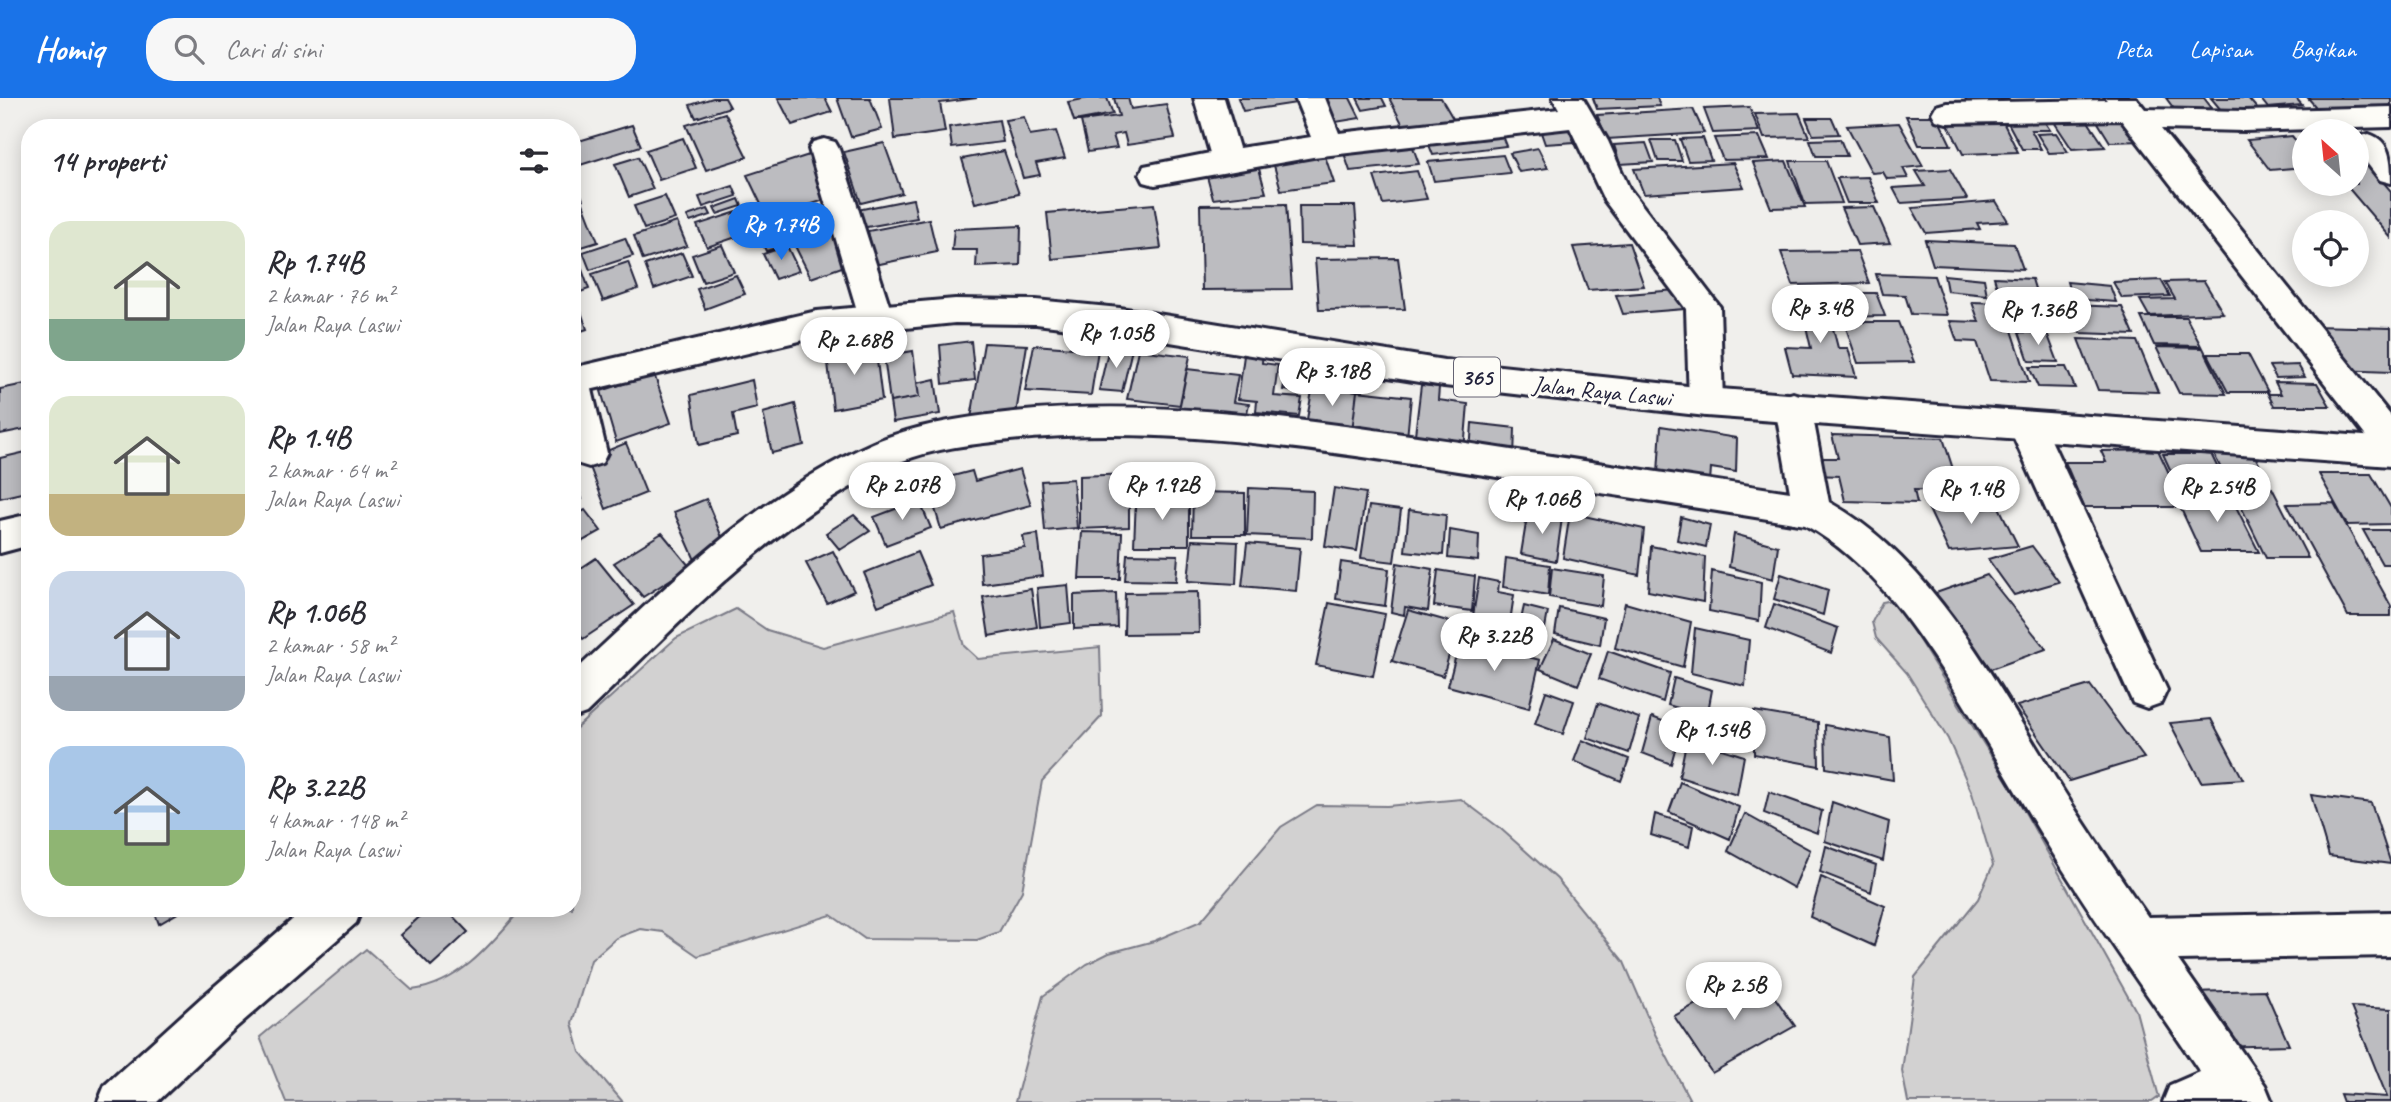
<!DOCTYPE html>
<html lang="id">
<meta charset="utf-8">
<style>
:root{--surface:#fff;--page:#f7f7f7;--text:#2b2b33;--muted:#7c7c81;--accent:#1a73e8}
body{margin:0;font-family:Caveat,sans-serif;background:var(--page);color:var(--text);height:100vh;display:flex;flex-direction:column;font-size:26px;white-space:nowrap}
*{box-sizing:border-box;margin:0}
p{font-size:23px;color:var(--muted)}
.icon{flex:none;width:38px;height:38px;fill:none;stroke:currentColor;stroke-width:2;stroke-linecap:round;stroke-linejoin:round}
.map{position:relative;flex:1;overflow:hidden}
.sheet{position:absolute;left:21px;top:21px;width:560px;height:798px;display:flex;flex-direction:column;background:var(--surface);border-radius:28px;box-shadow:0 4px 18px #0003}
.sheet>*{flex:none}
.needle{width:46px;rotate:333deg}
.buttons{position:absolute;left:2292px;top:21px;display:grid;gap:14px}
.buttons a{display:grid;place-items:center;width:77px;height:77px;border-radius:50%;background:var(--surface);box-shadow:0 4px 18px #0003;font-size:35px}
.price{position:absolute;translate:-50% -60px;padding:0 16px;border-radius:24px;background:#fff;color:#222;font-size:23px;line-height:46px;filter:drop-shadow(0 2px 4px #0008)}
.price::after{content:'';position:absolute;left:50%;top:42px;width:21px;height:16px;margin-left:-10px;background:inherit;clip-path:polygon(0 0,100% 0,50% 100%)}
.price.on{background:var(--accent);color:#fff}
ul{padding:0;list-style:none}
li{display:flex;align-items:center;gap:21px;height:175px;padding:0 28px}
li span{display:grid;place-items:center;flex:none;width:196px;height:140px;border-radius:21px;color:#555}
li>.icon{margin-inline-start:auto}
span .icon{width:84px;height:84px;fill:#fffc;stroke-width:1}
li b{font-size:30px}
h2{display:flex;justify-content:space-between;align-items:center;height:84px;padding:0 28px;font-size:30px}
header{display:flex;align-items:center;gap:42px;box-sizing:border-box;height:98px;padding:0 35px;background:var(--accent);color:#fff}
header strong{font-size:33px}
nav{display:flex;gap:38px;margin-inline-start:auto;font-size:24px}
.search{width:490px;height:63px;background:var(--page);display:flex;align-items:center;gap:18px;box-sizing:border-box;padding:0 24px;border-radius:28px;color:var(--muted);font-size:26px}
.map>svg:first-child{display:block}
.green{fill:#d2d1d1;stroke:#7a7a86;stroke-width:2}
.building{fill:#bcbcc0;stroke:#22223b;stroke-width:2}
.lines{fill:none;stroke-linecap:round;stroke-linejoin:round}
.minor-casing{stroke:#22223b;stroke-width:6}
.major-casing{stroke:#22223b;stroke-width:6}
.minor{fill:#fdfcf7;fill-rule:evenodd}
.major{fill:#fdfcf7;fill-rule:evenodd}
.labels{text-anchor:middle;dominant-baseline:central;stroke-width:6;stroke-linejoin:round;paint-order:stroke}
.shield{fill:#fdfcf7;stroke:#646373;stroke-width:2}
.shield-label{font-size:23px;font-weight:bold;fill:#22223b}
.street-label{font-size:24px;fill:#22223b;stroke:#fdfcf7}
</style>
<header>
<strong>Homiq</strong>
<div class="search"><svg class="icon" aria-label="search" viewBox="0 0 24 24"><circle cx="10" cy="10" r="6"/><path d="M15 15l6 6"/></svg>Cari di sini</div>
<nav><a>Peta</a><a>Lapisan</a><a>Bagikan</a></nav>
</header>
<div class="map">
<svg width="2391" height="1004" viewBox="0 0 2391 1004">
<rect width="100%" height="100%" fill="#f0efec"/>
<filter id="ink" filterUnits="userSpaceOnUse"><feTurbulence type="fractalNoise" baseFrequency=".0143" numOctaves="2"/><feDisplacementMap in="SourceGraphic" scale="14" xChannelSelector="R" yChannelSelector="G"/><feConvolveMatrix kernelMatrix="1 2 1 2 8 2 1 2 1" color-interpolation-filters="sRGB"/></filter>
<g filter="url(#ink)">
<!-- green -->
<path class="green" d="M1891 502 1902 515 2012 691 2136 913 2159 999 2152 1004H1908L1902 973 1915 879 1978 801 1993 767 1972 695 1948 641 1907 575 1876 540 1872 524 1882 504Z
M736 511 767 532 823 549 954 514 964 548 978 561 1100 549 1102 618 1042 683 1022 793 999 834 977 842 865 841 831 817 698 858 663 834 640 831 616 840 591 862 572 925 580 954 623 1004H286L260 939 366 851 412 892C460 886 492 845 522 810H572V634L676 540Z
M1461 701 1501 731 1557 781 1624 864 1655 936 1691 1004H1015L1043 898 1087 866 1109 855 1154 843 1201 823 1281 729 1317 707 1387 708Z"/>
<!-- building -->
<path class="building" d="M713 0H725L730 9 696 20 690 7Z
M778 0H825L832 14 792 27Z
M837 0H870L882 31 851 39Z
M890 0H977L940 5 945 34 895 41Z
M1088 0H1107L1113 16 1074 23 1068 4Z
M1114 0H1128L1131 11 1166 6 1175 40 1127 47 1124 35 1113 37 1117 50 1088 54 1081 23 1119 18Z
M1238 0H1302L1303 4 1243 13Z
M1313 0H1350L1360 20 1324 26Z
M1357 0H1382L1386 8 1363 12Z
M1389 0H1441L1455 24 1406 33Z
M1593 0H1657L1660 8 1597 11Z
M1965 0H2008L2011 5 1970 9Z
M2166 0H2204L2214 13 2178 16Z
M2211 0H2248L2260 14 2226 18Z
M2260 0H2296L2302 7 2268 10Z
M2308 0H2391V10L2321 15Z
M1749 9 1759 33 1713 35 1704 11Z
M1693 11 1704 35 1607 41 1597 17Z
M725 15 747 59 706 72 686 27Z
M1799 15 1809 39 1764 40 1755 16Z
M1906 18H1937L1951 47H1919Z
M1024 19 1030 37 1056 33 1065 60 1036 65 1040 77 1023 80 1005 22Z
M1806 20H1832L1839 36 1813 37Z
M999 22 1003 44 952 50 949 29Z
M2002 22 2018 54 1963 56 1947 24Z
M2087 22 2105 49 2072 51 2054 24Z
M2129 22 2142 43 2110 44 2097 23Z
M2007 23H2044L2050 32H2031L2041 51H2022Z
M1899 25 1923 68 1903 70 1908 80 1887 81 1883 74 1872 75 1847 28Z
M632 27 641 48 577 68 572 56V45Z
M1569 27 1575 44 1545 46 1539 29Z
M1499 30 1506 48 1433 57 1426 39Z
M2056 35 2068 54 2049 55 2037 36Z
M1759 38 1769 61 1723 62 1714 40Z
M2292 38 2305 54V69L2270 72 2247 42Z
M683 40 696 70 659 82 646 52Z
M1703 40 1711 62 1688 63 1680 41Z
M1410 41 1419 66 1350 73 1342 49Z
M1840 41 1847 58H1816L1810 42Z
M1651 42H1675L1682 63H1658Z
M884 45 902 95 861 105 844 54Z
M1646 45 1653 64 1620 66 1614 47Z
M1538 50 1548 70 1519 74 1510 55Z
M1004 53 1019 96 975 105 962 61Z
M2357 54 2391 93V140L2345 86H2357Z
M809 57 833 99 768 121 747 77Z
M1503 57 1510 75 1434 83 1428 64Z
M1325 58 1334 85 1281 92 1273 64Z
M638 59 653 91 629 99 615 66Z
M1786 63 1805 109 1771 110 1753 65Z
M1790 63H1826L1842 105 1805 106Z
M1257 64 1266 95 1213 101 1205 71Z
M1733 65 1744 89 1644 96 1634 71Z
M1950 71 1967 101 1901 105 1893 90 1925 88 1916 73Z
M1417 73 1427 101 1383 106 1374 78Z
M1868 79 1879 105H1847L1837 80Z
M575 82 583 102 572 106V83Z
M733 88 737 98 703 109 699 99Z
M665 98 675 121 644 131 634 108Z
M739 101 742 108 717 116 714 110Z
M913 101 917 120 861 130 857 112Z
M1996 103 2008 123 1977 125 1980 131 1926 135 1912 110Z
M583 105 598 144 572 152V108Z
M831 106 840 124 793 140 784 122Z
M1154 106 1161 150 1052 161 1047 115Z
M1286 106 1292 191 1202 192 1200 107Z
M1299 108H1355L1358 147 1300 146Z
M752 109 763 130 707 149 697 127Z
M1874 109 1890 145 1857 147 1841 110Z
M708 111 711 117 690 124 687 118Z
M929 121 937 154 875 167 868 133Z
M677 124 687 148 643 162 634 138Z
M1021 128 1020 167 976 169 977 152H952L954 131Z
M778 130 786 147 766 153 758 137Z
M839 131 856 164 811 180 794 146Z
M625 140 633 158 590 172 583 154Z
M1925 142 2014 146 2023 171 1933 167Z
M1629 145 1644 188 1588 192 1573 149Z
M722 147 734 174 703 184 692 157Z
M787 148 799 173 775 181 763 156Z
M1857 153 1869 185 1793 187 1781 154Z
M576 155 589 191 572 197V156Z
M682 155 692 178 654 191 645 167Z
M1398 160 1405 211 1319 212 1315 161Z
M628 164 638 191 603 203 592 176Z
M1876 176 1934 178 1947 217 1911 216 1905 197 1882 196Z
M736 177 745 196 705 211 697 191Z
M1944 177 1984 181 1987 197 1947 193Z
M1994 179 2032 181 2039 204 2001 202Z
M2161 182 2170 198 2122 200 2113 184Z
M2204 183 2223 215 2149 218 2140 202 2175 201 2165 184Z
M2067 184 2110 188 2116 204 2072 201Z
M1676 192 1684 211 1623 216 1616 197Z
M1831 195H1876L1885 218 1839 219Z
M1799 198 1825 199 1838 250H1848L1856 279 1792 276 1785 249 1811 250Z
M1972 204 2003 205 2029 284 1990 283 1977 244 1957 243 1950 223 1979 224Z
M2069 207 2122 209 2134 237 2080 235Z
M579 208 587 231 572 236V210Z
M2141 219H2186L2201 248 2154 247Z
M1844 224H1898L1914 264 1858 265Z
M2313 228 2391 230V274L2337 272Z
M2019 234 2047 235 2058 264 2029 263Z
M2078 241 2137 243 2158 294 2098 292Z
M971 243 975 282 943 286 940 247Z
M984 245 1027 247 1015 322 971 320Z
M875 247 882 302 833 311 827 255Z
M1034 247 1098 252 1091 297 1025 293Z
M1109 249 1132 251 1122 294 1099 292Z
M2156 249 2203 250 2226 296 2179 295Z
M1245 250 1263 252 1262 265 1278 267 1274 298 1302 300 1299 318 1256 314 1257 303 1238 301Z
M1138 252 1190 258 1180 307 1127 301Z
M913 253 919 299 890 304 884 258Z
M2208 256H2248L2268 294H2228Z
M2298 267 2305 279 2276 280 2269 268Z
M2029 269H2066L2075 290 2038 289Z
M1187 271 1238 277 1233 304 1249 306 1246 319 1179 311Z
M1287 271 1310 274 1306 295 1283 292Z
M654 276 671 325 616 344 601 293Z
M935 281 940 316 893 324 890 304 919 299 917 285Z
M752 282 757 310 733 316 737 338 699 347 691 297Z
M2275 284 2317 285 2330 308H2274L2268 296H2281Z
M30 285V330L0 336V291Z
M1313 287 1357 293 1352 333 1306 327Z
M1421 287 1439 289 1438 302 1468 306 1464 352 1414 345Z
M1357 293 1411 299 1407 340 1352 333Z
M795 306 804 347 772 355 763 315Z
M1472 325 1515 330 1514 361 1470 356Z
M1661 328 1737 340 1736 374 1711 370 1710 384 1658 375Z
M1832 337 1943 340 1960 393 1914 392 1917 405 1845 403 1839 378 1816 377 1812 360H1838Z
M626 345 646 395 606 411 587 361Z
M2211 350 2251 351 2265 377H2224Z
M2158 352 2185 409H2084L2065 364H2106L2101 353Z
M30 353V393L0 400V360Z
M2163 356H2211L2230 395H2181Z
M572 371 582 401 572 404Z
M1020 371 1031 407 941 431 930 394 947 389 945 380 972 373 975 383Z
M1129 376V429L1079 431V378Z
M2319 376H2371L2391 410V426L2347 427Z
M1073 381 1077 430 1045 433 1041 383Z
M1249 390 1313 393 1312 440 1247 437Z
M1334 390 1366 395 1357 453 1325 448Z
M2232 390H2272L2308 460H2266Z
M1193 394 1245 395V437H1192Z
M2182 397H2230L2259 454H2201L2181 411H2188Z
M706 401 729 456 698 469 674 414Z
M1136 401H1189V447H1134Z
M1968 401 1973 412 1999 409 2018 448 1949 454 1926 405Z
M919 402 931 430 886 447 874 419Z
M2334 405 2391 508V518H2348L2287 406Z
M1369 408 1401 412 1394 464 1361 460Z
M585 412 601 433 572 449V419Z
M1409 412 1446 417 1443 457 1405 453Z
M1528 413 1562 420 1556 463 1521 456Z
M1570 415 1644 431 1639 477 1563 460Z
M854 417 870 433 840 452 826 435Z
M1681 419 1710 427 1706 449 1677 442Z
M1450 432 1479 437 1478 463 1448 460Z
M2363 432H2391V466H2382Z
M1082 434 1122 435 1120 481H1079Z
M662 435 690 469 643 499 614 465Z
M1038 436 1043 478 982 486 980 456 1025 450 1023 438Z
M1734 436 1778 448 1773 481 1729 469Z
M1192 442 1238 444 1236 486 1188 483Z
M1247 445 1300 450 1296 493 1242 488Z
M1651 448 1705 459 1703 504 1648 493Z
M2032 448 2059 484 2014 497 1988 461Z
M833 453 854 493 827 505 806 465Z
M917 454 931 487 878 508 864 475Z
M1127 456 1178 457 1176 483 1125 482Z
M596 460 634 507 583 541 572 527V476Z
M1506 460 1550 467 1548 497 1503 489Z
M1341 464 1389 471 1385 508 1336 501Z
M1397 465 1433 471 1428 513 1405 509 1404 517 1391 514Z
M1552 470 1604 478 1601 508 1549 499Z
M1438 472 1475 478 1472 513 1434 508Z
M1712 473 1761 484 1759 523 1709 513Z
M1781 476 1828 492 1823 517 1774 501Z
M1987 477 2046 551 1991 571 1933 496Z
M1479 480 1499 484 1498 494 1514 497 1507 544 1470 537Z
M1068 487 1071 525 1040 529 1037 490Z
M1031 491 1037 529 989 538 983 499Z
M1198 494 1199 535 1124 536 1125 495Z
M1116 495 1117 529 1074 531V497Z
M1329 505 1385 516 1373 578 1316 567Z
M1625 505 1691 524 1683 569 1615 550Z
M1774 506 1838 530 1831 555 1766 530Z
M1524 508 1548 514 1543 541 1518 535Z
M1559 510 1604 520 1600 547 1555 536Z
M1408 512 1458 526 1443 578 1392 563Z
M1695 530 1749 542 1745 588 1691 575Z
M1460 541 1540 562 1529 610 1448 588Z
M1554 541 1591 556 1578 587 1540 571Z
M1608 553 1670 575 1663 604 1599 581Z
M1674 580 1712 592 1707 619 1668 607Z
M2090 587 2144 660 2069 683 2017 608Z
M1546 593 1574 603 1563 636 1535 626Z
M1598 605 1639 620 1629 655 1587 640Z
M1754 613 1818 624 1819 668 1754 656Z
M1652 619 1681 630 1671 666 1642 655Z
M2211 621 2243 681 2201 684 2170 625Z
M1825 627 1890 639 1893 682 1826 670Z
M1687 640 1744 658 1737 697 1679 679Z
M1582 642 1629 661 1621 683 1574 663Z
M1680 684 1739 709 1730 741 1669 714Z
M1769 694 1822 713 1817 735 1764 715Z
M2311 697 2371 705 2391 766 2329 758Z
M1832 704 1889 724 1883 763 1825 743Z
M1655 716 1693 728 1689 749 1651 737Z
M1745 716 1810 752 1794 790 1728 753Z
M1826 748 1876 767 1871 794 1820 774Z
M1821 779 1885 808 1874 848 1810 819Z
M153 810H186L159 826Z
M286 810H319L296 826Z
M429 810H445L468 834 431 868 400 837Z
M1756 873 1795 928 1712 975 1674 918Z
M2265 892 2289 947 2214 949 2191 894Z
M2351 909 2391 911V1004H2343L2340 996 2387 999Z"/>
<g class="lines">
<!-- minor casing -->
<g class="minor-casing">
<path id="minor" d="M1194 0H1224L1239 50 1311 39 1295 0H1325L1339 35 1559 11 1553 0H1583L1608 43 1629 90 1720 209 1723 304 1718 314 1706 318 1694 314 1689 304 1686 211 1604 102 1570 30 1313 59 1155 87 1144 84 1140 76 1144 68 1210 55Z
M2105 0H2136L2145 11 2244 13 2391 9V29L2244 33 2161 31 2391 318V358L2378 354 2121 22 1947 25 1936 22 1932 15 1936 8 1947 5 2107 2Z
M2369 36C2391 43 2391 63 2391 85L2380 82 2357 52 2358 39Z
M824 41 835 44 839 51 893 219 888 228 876 231 864 228 859 219 809 51 813 44Z
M573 270 585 274 590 283 607 355 602 365 589 369 576 365 572 357Z
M1793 295 1805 299 1811 309 1829 404C1932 461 1995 584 2056 681 2085 728 2116 773 2148 819L2391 814V858L2178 862 2265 987 2272 1004H2163L2170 987 2200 974C2150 899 2096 826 2049 749 2015 693 1983 636 1948 581 1908 520 1869 463 1805 427 1689 408 1574 391 1458 373 1309 351 1161 326 1010 342 974 346 934 350 900 364 777 418 682 523 586 615L572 620V576C665 490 756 397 873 345 917 326 967 319 1014 314 1163 299 1311 323 1459 344 1569 361 1680 377 1790 394L1775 309 1781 299Z
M2027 315 2040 319 2045 329 2167 592 2161 605 2147 610 2133 605 2127 592 2009 329 2014 319Z
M306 810H362L356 825 233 932 157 1004H98L105 987 201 900Z"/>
</g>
<!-- major casing -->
<g class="major-casing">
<path id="major" d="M955 201 1036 202 1120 210 1444 262 1706 290 2391 340V368L1706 318 1444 288 1120 236 1036 226 955 225 817 239 572 296V270L817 213Z
M30 416V447L0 455V423Z"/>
</g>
<!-- minor -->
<use href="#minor" class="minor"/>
<!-- major -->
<use href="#major" class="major"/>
</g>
</g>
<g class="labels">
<!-- shield labels -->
<rect class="shield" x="1454" y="259.5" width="46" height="39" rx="5"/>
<g class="shield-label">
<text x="1477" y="279">365</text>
</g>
<!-- street labels -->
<g class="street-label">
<text transform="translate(1602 293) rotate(6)">Jalan Raya Laswi</text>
</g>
</g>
</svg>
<div class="buttons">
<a><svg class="needle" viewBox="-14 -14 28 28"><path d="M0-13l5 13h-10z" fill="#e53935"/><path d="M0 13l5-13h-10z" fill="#7c7c81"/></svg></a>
<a><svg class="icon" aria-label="locate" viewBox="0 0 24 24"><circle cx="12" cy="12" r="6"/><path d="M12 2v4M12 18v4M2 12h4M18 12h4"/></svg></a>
</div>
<b class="price on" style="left:781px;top:164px">Rp 1.74B</b>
<b class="price" style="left:1820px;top:247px">Rp 3.4B</b>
<b class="price" style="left:2038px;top:249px">Rp 1.36B</b>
<b class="price" style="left:1116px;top:272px">Rp 1.05B</b>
<b class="price" style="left:854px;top:279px">Rp 2.68B</b>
<b class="price" style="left:1332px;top:310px">Rp 3.18B</b>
<b class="price" style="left:902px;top:424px">Rp 2.07B</b>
<b class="price" style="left:1162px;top:424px">Rp 1.92B</b>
<b class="price" style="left:2217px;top:426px">Rp 2.54B</b>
<b class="price" style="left:1971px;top:428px">Rp 1.4B</b>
<b class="price" style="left:1542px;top:438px">Rp 1.06B</b>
<b class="price" style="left:1494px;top:575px">Rp 3.22B</b>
<b class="price" style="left:1712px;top:669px">Rp 1.54B</b>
<b class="price" style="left:1734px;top:924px">Rp 2.5B</b>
<section class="sheet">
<h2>14 properti<svg class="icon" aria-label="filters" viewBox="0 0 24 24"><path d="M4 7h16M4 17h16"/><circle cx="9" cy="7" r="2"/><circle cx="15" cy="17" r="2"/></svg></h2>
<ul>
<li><span style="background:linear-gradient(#dfe7d0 70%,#7fa58c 0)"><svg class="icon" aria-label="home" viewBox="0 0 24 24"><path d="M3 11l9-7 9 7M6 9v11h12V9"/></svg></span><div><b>Rp 1.74B</b><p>2 kamar · 76 m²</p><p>Jalan Raya Laswi</p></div></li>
<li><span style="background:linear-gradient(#dfe7d0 70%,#c2b280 0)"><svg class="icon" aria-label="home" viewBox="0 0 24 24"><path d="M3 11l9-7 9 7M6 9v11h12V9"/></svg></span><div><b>Rp 1.4B</b><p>2 kamar · 64 m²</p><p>Jalan Raya Laswi</p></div></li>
<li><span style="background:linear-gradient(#c9d6e8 75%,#9aa5b1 0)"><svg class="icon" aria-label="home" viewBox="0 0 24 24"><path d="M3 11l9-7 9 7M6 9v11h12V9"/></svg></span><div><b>Rp 1.06B</b><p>2 kamar · 58 m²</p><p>Jalan Raya Laswi</p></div></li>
<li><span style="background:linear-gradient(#a9c7e8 60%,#8fb573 0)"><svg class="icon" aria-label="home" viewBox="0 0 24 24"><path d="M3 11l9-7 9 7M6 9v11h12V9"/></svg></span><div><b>Rp 3.22B</b><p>4 kamar · 148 m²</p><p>Jalan Raya Laswi</p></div></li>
</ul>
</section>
</div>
